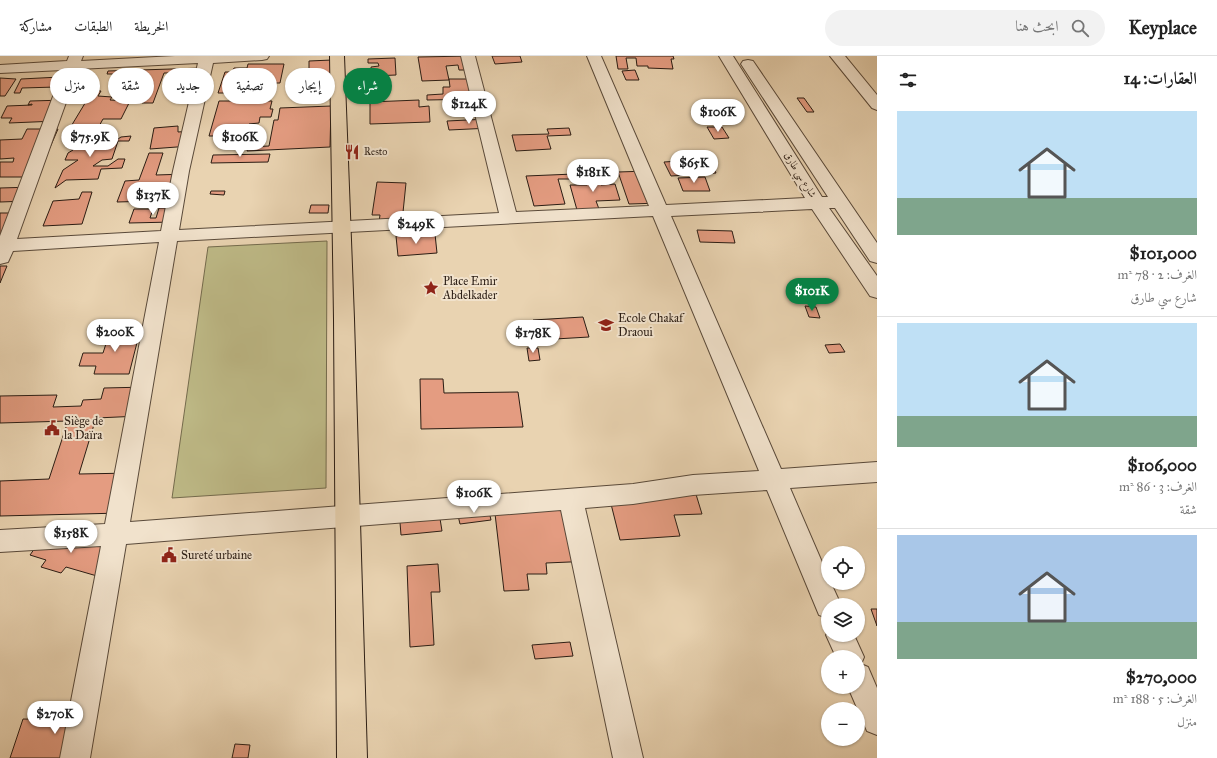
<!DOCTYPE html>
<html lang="ar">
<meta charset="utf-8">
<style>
:root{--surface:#fff;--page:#f2f2f2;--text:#222;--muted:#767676;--line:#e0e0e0;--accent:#0b8043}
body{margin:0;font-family:"IM FELL Great Primer",Amiri,serif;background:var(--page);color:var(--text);direction:rtl;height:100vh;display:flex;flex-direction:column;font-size:15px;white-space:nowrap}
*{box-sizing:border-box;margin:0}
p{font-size:13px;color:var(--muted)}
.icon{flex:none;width:22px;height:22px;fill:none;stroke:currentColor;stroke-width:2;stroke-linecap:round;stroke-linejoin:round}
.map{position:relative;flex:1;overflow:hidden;direction:ltr}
.drawer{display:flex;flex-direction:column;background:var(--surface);width:340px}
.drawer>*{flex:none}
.top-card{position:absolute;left:12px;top:12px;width:380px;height:36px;direction:rtl;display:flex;gap:8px}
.buttons{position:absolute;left:821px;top:490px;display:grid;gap:8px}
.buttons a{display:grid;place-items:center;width:44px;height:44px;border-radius:50%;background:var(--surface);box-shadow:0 1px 3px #0004;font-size:20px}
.price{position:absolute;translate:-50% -34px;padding:0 9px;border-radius:14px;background:#fff;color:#222;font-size:13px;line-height:26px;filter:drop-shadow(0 1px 2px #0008)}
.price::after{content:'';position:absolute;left:50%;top:24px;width:12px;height:9px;margin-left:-6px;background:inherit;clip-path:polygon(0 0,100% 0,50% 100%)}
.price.on{background:var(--accent);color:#fff}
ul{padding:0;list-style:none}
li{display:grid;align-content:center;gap:8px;height:212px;padding:0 20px}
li+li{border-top:1px solid var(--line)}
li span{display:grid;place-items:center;height:124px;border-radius:0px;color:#555}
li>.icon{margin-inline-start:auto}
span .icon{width:72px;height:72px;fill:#fffc;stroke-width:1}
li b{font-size:17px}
h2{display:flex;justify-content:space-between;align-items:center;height:48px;padding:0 20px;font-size:17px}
.tag{padding:0 14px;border-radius:18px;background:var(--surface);box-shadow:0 1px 3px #0004;font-size:14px;line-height:36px}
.tag.on{background:var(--accent);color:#fff}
header{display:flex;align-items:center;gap:24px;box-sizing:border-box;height:56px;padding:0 20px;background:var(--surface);border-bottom:1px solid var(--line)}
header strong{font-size:19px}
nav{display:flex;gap:22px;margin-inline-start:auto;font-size:14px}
.search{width:280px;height:36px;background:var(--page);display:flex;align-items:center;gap:10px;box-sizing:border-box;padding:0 14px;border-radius:22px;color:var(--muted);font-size:15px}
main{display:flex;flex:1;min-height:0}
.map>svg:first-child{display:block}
.green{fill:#beba87;stroke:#746b4d}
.building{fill:#e49c81;stroke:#2a1c13}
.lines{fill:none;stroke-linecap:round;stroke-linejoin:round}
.minor-casing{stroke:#5a4a3a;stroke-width:2}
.major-casing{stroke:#2a1c13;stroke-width:2}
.minor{fill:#f1e2cc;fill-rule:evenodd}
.major{fill:#e9d3b1;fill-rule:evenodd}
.labels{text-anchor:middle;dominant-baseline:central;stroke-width:4;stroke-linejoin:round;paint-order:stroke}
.far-poi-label{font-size:10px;fill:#2a1c13;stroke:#f1e2cc;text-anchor:start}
.far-street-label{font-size:10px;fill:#2a1c13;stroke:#f1e2cc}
.poi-label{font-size:12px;fill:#2a1c13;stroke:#f1e2cc;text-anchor:start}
</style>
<header>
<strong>Keyplace</strong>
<div class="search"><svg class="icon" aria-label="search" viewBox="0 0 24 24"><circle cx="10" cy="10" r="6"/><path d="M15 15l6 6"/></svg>ابحث هنا</div>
<nav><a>الخريطة</a><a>الطبقات</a><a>مشاركة</a></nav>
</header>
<main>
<section class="drawer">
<h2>العقارات: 14<svg class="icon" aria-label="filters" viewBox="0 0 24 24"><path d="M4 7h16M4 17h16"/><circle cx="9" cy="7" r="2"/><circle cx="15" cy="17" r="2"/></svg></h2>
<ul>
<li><span style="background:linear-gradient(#bfe0f5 70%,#7fa58c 0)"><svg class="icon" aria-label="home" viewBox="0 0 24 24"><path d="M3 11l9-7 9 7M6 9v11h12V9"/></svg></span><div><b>$101,000</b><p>الغرف: 2 · 78 m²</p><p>شارع سي طارق</p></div></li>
<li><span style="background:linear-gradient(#bfe0f5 75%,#7fa58c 0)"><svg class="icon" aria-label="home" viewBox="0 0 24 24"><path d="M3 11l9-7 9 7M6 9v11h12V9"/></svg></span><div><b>$106,000</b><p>الغرف: 3 · 86 m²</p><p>شقة</p></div></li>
<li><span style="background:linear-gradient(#a9c7e8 70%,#7fa58c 0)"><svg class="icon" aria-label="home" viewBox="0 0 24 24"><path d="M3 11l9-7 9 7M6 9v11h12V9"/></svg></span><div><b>$270,000</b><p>الغرف: 5 · 188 m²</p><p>منزل</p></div></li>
</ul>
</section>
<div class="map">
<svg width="877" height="702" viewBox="0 0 877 702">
<rect width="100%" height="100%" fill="#e9d3b1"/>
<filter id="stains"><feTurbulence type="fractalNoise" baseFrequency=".005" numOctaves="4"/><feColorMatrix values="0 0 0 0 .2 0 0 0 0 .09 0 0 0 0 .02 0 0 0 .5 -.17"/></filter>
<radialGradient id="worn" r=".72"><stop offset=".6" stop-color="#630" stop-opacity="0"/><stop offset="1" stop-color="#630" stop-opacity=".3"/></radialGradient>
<!-- green -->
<path class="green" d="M327 185 326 432 172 442 208 191Z"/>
<!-- building -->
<path class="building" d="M470 0 473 14H459L458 9 446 10 449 24 422 25 418 1Z
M492 0H520L522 6 495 8Z
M616 0H673L674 3H671L673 13 648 12V10H637L636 2H626L628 13H618Z
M395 2 396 19 372 20 371 11 379 10 378 7H368V3Z
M332 4 333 21 309 22V5Z
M248 8H284L280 27H258L255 37H218L225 16H232L234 12H247Z
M203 12 198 29H178L179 24H183L185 17H164L153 47H142L144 41 116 42 117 38 139 37 143 28H116L120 18H107L108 15Z
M635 14 639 24H626L622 15Z
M60 21 56 31 22 32 20 37H14L21 23Z
M0 22 16 23 5 40H0Z
M449 23H480L482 43 427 44V39L443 38V31H450Z
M93 34 101 35 98 40 112 41 110 44 130 45 121 63H103L98 72H70Z
M797 42H804L814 56H807Z
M66 44 57 65 9 67 12 62H1L7 50 32 49V48L28 49 30 45Z
M419 44V51L429 50 430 66 370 68V46Z
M219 45H272L270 53H273L271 61H260L259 67 249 68 247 77H258L257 80H209Z
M331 50 330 91 247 95 248 91 269 90 274 64H278L280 52Z
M488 63 491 72 449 74 447 65Z
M178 70V76L192 75 190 90 150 93 154 72Z
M707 71H722L729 82 714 83Z
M569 72 571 79 547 80 551 93 516 95 512 79 549 78 547 73Z
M27 73H58L37 121H0V106H13L14 102 0 103V84L22 83Z
M80 77H95L93 82 105 87H112L121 81 131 80 129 85H118L112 103 102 104 93 110H108L118 103H125L122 112 101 113 98 123 66 124 55 132 63 114 78 104H65L68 97 73 94 69 92 74 81Z
M149 97H163L156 119 187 118 178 150H151L152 145 117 146 125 125 139 124Z
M270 98 268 106 211 107 213 99Z
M695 104 697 110 712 109 716 117 671 120 664 106Z
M648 115 661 147 629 148 618 116Z
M597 117 601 129 615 128 620 144 596 145 599 153 577 154 570 129H587L584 118Z
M574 118 575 123H558L565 148 534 150 526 120Z
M705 121 710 135H683L678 122Z
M377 126 406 127 402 166H379L380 159H372Z
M34 131 28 145 0 146V132Z
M211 135H225L224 139 210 138Z
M82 136H92L82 168 43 170 53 145 79 143Z
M311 149H329L328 157H309Z
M159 152H176L173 166 129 167 134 153H153L150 162H156Z
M0 157H24L15 178H0Z
M697 174 732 175 735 187 700 186Z
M435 178 437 197 398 200 396 180Z
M0 210H7L0 227Z
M805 250 816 251 820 262 809 261Z
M583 261 589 281 521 285 518 268 534 267 533 264Z
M141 271 129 318H94L96 310H79L83 297H103L111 272Z
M840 288 845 296 829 297 825 289Z
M527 292H538L540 304 529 305Z
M420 323H443L444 337 518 336 523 371 421 373Z
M148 331 140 360 96 362 79 418 132 417 122 457 0 460V425L49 423 68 365 0 367V340L57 339 53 351 81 350 83 344 101 343 104 332Z
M695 435 702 458 674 459 680 480 620 484 609 440Z
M581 445 593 505 546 507 547 518H527L529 534 504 535 494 449Z
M487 447 491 464 460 468 456 451Z
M438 450 442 475 401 479 399 454Z
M47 475 113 494 97 520 66 511 61 517 41 511 46 504 30 499Z
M438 508 440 536H431L434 589 410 591 407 510Z
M871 553H877V570Z
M570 586 573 600 535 603 532 589Z
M67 648H95L80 702H10L23 663 63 664Z
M235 688 250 689 248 702H232Z"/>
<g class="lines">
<!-- minor casing -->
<g class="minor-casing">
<path id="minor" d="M69 0H83L81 5 175 0H269L267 3 262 4 213 7 189 115 179 174 499 157 461 0H475L516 156 649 150 587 0H601L666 149 805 142 719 0H733L822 141H828L741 8 743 5 748 4 753 5 877 187V207L870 205 835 152H829L877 220V242L870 240 812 153 671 160 781 413 877 406V426L790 432 828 520V527H831L841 549H828V562L819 559 767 434 693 439 633 448 585 452 643 702H613L561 454 126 488 90 702H60L101 490 0 496V474L105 468 159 186 13 195 8 206 0 208V180L63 14 0 17V9L67 5ZM198 7 173 115 161 175 17 183 78 13ZM653 160 759 415 693 419 633 428 130 466 177 185Z
M830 0H845L877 39V54L872 52Z
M828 576V579H854L864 601 861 608 868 611 877 632V679L867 675 848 631H858V601H836L826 579Z"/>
</g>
<!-- major casing -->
<g class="major-casing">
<path id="major" d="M330 0H344L354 263 367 702H337L334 263Z"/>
</g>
<!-- minor -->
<use href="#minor" class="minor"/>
<!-- major -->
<use href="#major" class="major"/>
</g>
<!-- icons -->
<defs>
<g id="restaurant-bare" transform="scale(1.2)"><path d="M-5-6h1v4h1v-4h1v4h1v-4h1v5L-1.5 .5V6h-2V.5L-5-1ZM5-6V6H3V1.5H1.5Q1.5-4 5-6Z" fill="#8f2418" stroke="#f1e2cc" stroke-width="2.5" paint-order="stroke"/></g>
<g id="sight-bare" transform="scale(1.2)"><path d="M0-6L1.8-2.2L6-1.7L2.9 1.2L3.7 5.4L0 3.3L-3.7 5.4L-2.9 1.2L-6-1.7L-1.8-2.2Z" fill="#8f2418" stroke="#f1e2cc" stroke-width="2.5" paint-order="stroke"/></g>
<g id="school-bare" transform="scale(1.2)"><path d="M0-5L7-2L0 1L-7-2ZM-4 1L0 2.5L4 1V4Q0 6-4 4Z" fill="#8f2418" stroke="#f1e2cc" stroke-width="2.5" paint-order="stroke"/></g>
<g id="civic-bare" transform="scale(1.2)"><path d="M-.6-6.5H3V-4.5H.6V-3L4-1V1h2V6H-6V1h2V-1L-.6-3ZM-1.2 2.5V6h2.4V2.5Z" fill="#8f2418" stroke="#f1e2cc" stroke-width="2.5" paint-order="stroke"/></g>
</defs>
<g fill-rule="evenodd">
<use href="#restaurant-bare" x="352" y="96"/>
<use href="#sight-bare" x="431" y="232"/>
<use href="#school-bare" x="606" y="269"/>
<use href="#civic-bare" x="52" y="372"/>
<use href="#civic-bare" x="169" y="499"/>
</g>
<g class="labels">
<!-- far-poi labels -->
<g class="far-poi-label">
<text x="364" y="96">Resto</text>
</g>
<!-- far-street labels -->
<g class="far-street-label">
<text transform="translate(800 119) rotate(58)">شارع سي طارق</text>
</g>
<!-- poi labels -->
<g class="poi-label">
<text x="443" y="225">Place Emir<tspan x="443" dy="14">Abdelkader</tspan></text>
<text x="618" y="262">Ecole Chakaf<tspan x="618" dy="14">Draoui</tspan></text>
<text x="64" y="365">Siège de<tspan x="64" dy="14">la Daïra</tspan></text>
<text x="181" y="499">Sureté urbaine</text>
</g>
</g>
<rect width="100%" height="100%" filter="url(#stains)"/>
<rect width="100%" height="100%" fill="url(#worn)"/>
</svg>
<div class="buttons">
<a><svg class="icon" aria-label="locate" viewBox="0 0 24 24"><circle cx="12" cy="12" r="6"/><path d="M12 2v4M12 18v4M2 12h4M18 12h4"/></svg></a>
<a><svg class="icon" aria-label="layers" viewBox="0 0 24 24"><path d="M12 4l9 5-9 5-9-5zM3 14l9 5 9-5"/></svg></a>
<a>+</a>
<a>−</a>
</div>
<b class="price" style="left:469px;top:69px">$124K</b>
<b class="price" style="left:718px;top:77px">$106K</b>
<b class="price" style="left:90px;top:102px">$75.9K</b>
<b class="price" style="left:240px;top:102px">$106K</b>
<b class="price" style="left:694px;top:128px">$65K</b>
<b class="price" style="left:593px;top:137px">$181K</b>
<b class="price" style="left:153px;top:160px">$137K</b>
<b class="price" style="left:416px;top:189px">$249K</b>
<b class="price on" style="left:812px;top:256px">$101K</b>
<b class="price" style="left:115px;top:297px">$200K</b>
<b class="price" style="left:533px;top:298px">$178K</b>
<b class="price" style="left:474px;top:458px">$106K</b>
<b class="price" style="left:71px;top:498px">$158K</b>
<b class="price" style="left:55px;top:679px">$270K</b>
<div class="top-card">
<a class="tag on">شراء</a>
<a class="tag">إيجار</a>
<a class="tag">تصفية</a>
<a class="tag">جديد</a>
<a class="tag">شقة</a>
<a class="tag">منزل</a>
</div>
</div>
</main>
